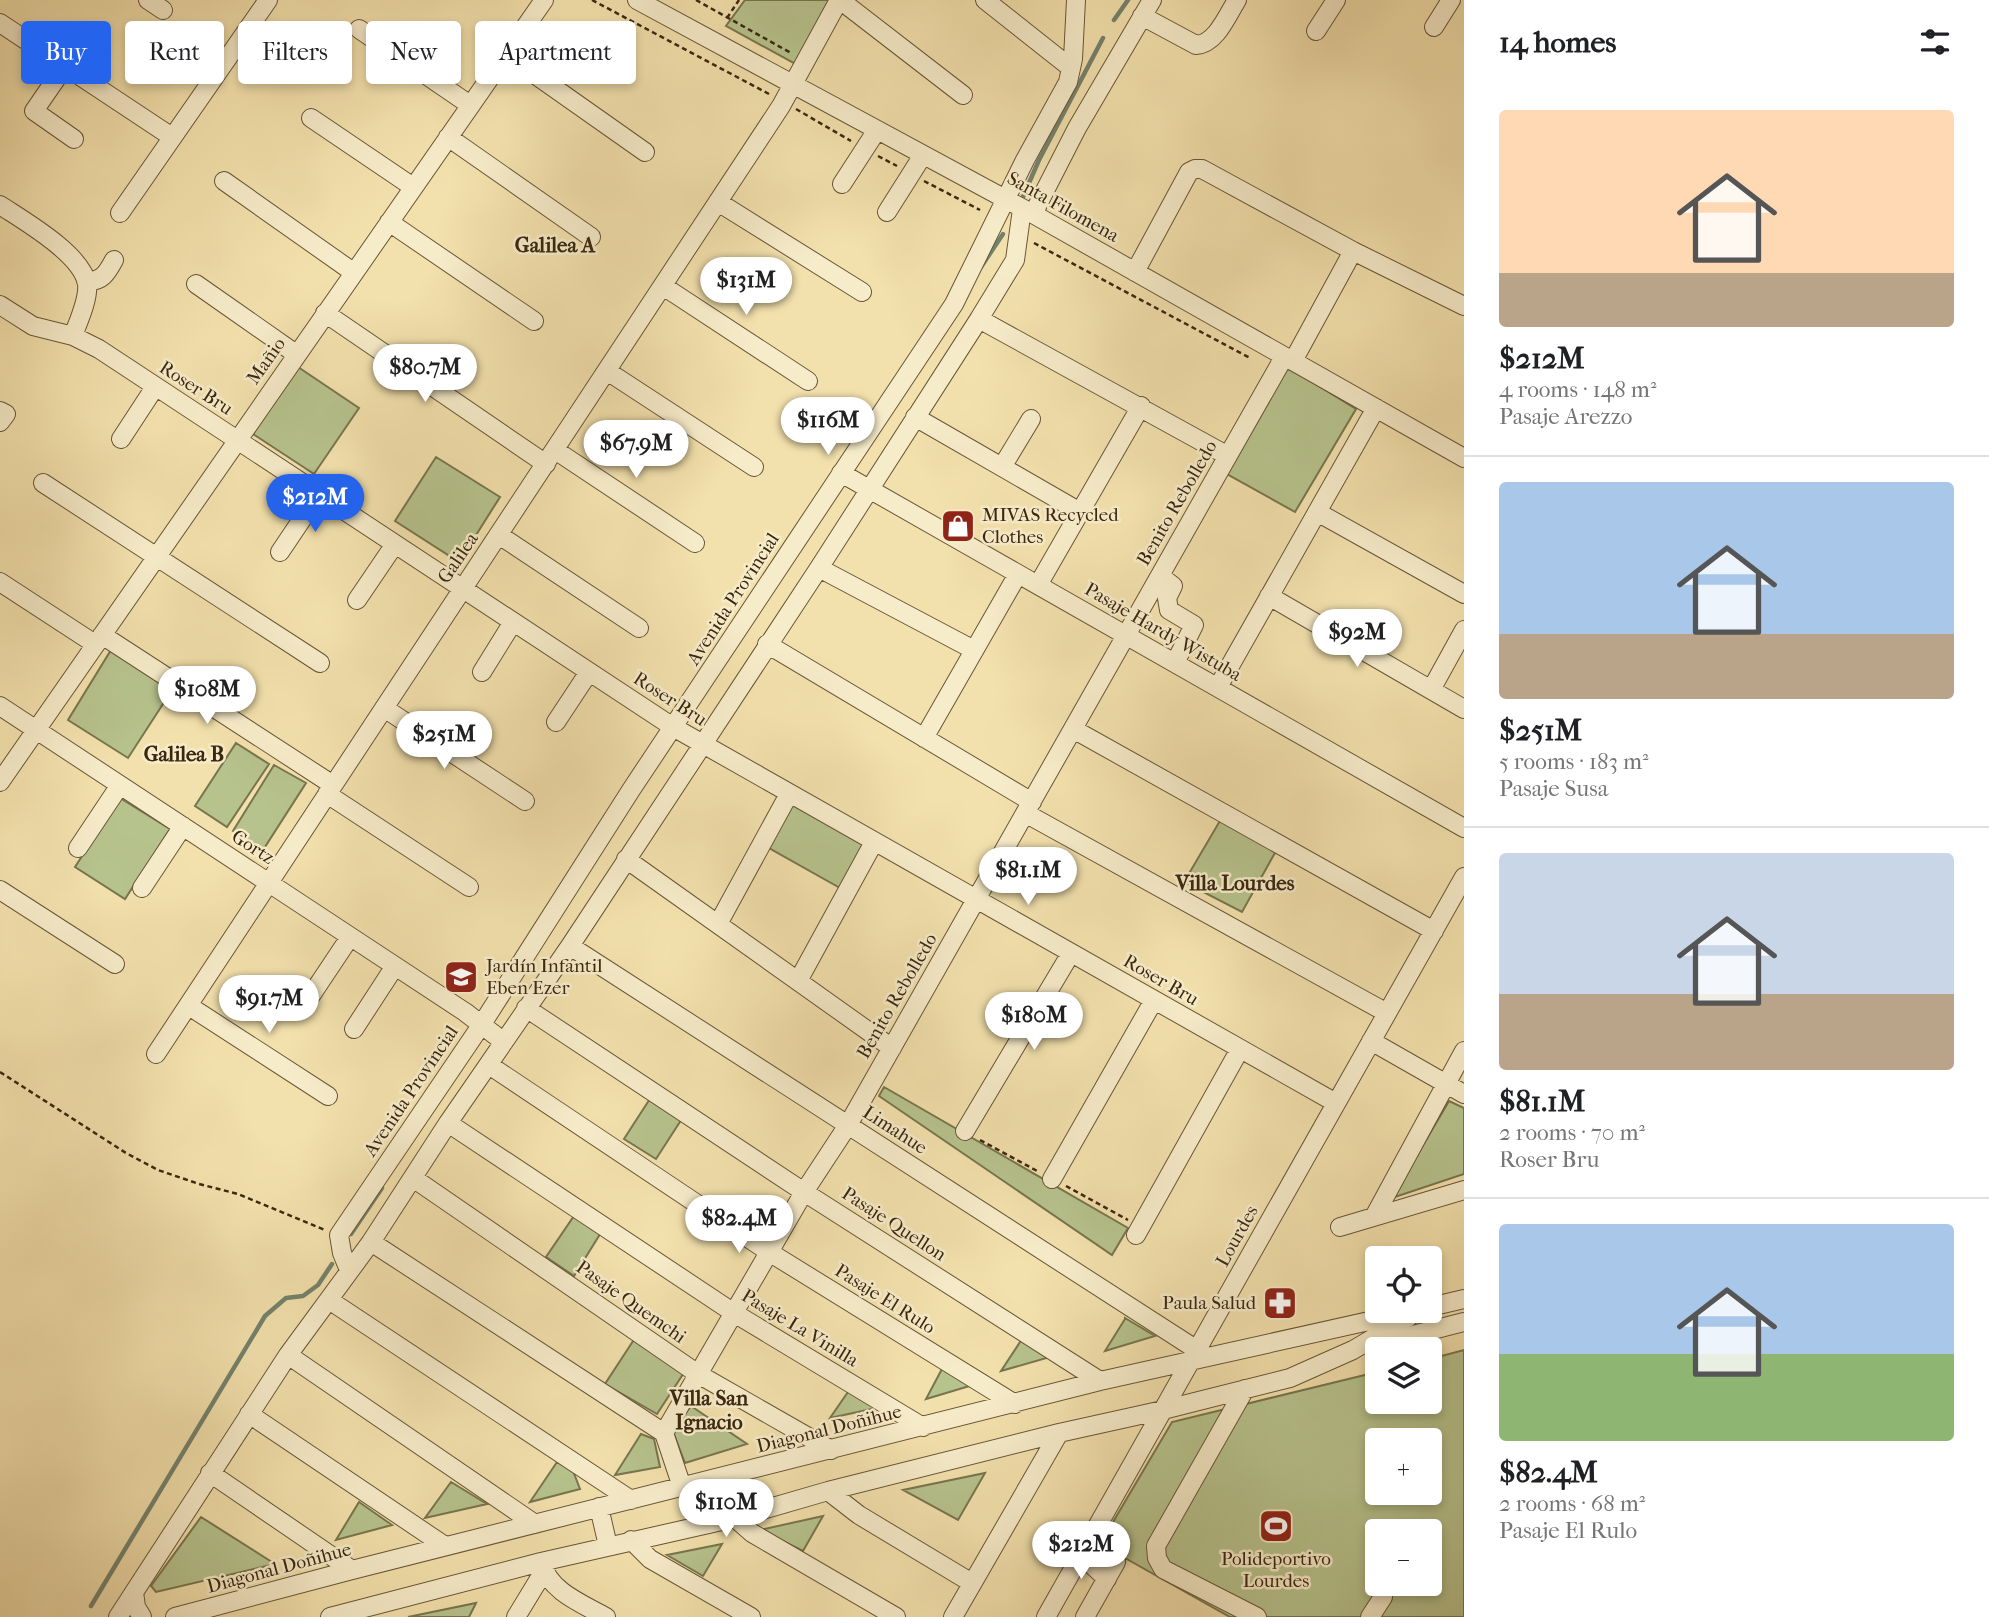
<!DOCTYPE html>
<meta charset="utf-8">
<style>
:root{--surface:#fff;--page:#f2f2f2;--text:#202124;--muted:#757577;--line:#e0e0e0;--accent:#2563eb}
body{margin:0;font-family:"IM FELL French Canon",serif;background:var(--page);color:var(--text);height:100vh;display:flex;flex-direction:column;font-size:26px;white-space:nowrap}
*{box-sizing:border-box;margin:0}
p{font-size:23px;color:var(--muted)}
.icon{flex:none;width:38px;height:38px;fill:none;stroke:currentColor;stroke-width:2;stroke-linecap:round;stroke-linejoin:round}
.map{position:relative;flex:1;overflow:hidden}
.side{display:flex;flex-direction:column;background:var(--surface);width:525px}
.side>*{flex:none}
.banner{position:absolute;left:21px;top:21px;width:665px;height:63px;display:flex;gap:14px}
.controls{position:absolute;left:1365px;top:1246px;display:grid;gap:14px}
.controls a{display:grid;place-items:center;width:77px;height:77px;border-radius:7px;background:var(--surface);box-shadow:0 4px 10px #0003;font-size:35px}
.price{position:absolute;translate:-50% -60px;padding:0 16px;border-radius:24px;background:#fff;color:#222;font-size:23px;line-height:46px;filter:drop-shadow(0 2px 4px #0008)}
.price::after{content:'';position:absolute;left:50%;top:42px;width:21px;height:16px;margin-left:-10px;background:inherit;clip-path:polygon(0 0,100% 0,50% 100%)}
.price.current{background:var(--accent);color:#fff}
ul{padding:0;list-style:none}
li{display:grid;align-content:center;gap:14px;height:371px;padding:0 35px}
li+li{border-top:2px solid var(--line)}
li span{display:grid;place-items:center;height:217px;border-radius:7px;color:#555}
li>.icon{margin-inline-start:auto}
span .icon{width:126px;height:126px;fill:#fffc;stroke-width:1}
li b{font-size:30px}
h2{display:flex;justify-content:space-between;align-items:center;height:84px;padding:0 35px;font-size:30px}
.pill{padding:0 24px;border-radius:7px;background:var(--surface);box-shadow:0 4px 10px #0003;font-size:24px;line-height:63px}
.pill.current{background:var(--accent);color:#fff}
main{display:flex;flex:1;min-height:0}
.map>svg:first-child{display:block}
.green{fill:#b7c38d;stroke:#78754e;stroke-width:2;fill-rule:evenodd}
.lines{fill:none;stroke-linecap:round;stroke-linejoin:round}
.stream{stroke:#74826d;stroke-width:4.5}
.minor-casing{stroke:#685637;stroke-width:20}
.path{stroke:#3a2710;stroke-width:2.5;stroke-dasharray:5 3.5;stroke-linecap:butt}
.minor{stroke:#f7ecca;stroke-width:18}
.labels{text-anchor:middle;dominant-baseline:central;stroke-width:5;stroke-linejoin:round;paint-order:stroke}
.street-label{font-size:19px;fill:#3a2710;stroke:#f7ecca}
.poi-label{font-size:19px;fill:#3a2710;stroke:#f7ecca;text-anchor:start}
.neighbourhood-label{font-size:21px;font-weight:bold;fill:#3a2710;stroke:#f7ecca}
</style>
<main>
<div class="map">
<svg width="1464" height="1617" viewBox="0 0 1464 1617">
<rect width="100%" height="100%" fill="#f3e1ad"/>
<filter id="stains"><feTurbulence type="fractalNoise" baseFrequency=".00286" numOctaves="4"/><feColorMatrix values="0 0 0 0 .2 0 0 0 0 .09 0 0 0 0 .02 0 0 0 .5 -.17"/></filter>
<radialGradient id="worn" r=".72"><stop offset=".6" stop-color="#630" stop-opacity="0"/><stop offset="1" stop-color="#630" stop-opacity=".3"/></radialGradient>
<!-- green -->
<path class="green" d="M745 0H827L831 3 799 66 726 26Z
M298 367 359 408 314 474 253 434Z
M1288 367 1356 409 1295 512 1227 474Z
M436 457 500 497 459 562 395 521Z
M111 650 172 690 128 758 68 720Z
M236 743 269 764 227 827 195 806Z
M274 765 306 783 263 850 233 831Z
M120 798 170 829 125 899 75 867Z
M791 804 866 844 840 888 769 848Z
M1221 819 1276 851 1242 912 1184 882Z
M884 1087 1128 1228 1112 1255 879 1096Z
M653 1094 685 1114 656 1159 624 1139Z
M1449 1101 1464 1108V1174L1392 1198Z
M576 1213 602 1231 574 1276 546 1257Z
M1125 1318 1155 1336 1105 1351 1125 1319Z
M1024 1336 1057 1355 1001 1371Z
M635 1338 687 1368 657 1414 605 1384Z
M1464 1350V1617H1230L1100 1544 1172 1422 1377 1372V1402H1430V1359ZM1377 1440H1430V1493H1377ZM1377 1531H1430V1584H1377Z
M943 1367 973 1385 926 1399Z
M850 1389 881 1407 830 1418Z
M691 1406 747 1444 685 1463 672 1429Z
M641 1434 654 1439 660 1467 615 1475Z
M557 1462 573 1471 580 1489 530 1502Z
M985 1473 958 1520 903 1490Z
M451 1482 487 1504 425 1518Z
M359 1502 392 1525 336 1540Z
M823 1516 803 1551 760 1530Z
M201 1517 275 1564 156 1592 151 1586Z
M722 1544 703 1576 667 1555Z
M476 1603 469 1617H408Z"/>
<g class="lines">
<!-- stream -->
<path class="stream" d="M1114 20 1128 0
M1022 199 1039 160 1103 38
M981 267 1003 234
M351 1234 382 1188
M91 1606 265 1316 286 1298 303 1296 318 1285 332 1264"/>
<!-- minor casing -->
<g class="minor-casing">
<path id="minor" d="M148 0 163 10
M637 0 1033 214 1464 458
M840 0 963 95
M985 0 1071 68
M1142 16 1196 45C1216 44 1227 16 1237 0
M0 23 172 137
M1434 27 1451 0
M359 29 470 105
M1316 31 1336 0
M506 54 645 152
M65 66 34 111 74 139
M311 118 413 187
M448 137 591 237
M224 181 353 272
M842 184 877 130
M718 202 862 292
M0 205C24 221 82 254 87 284 89 299 78 322 73 336
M887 212 923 155
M120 213 268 0
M1033 214 1077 128 1152 0
M389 222 534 321
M1135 272 1189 172 1195 169H1202L1353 251 1464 306
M86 281C102 282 107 273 114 260
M196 284 296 354
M663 286 808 381
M0 305 33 326 73 336 99 349 673 727 1336 1103
M325 313 546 464
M979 319 1228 456
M1293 361 1353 251
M607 371 754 467
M0 411 6 414 0 422
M915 417 1080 512
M121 439 155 387
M555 450 695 543
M1002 467 1031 419
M841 473 1464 828
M43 483 320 663
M1317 512 1464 594
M499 535 639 628
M280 552 319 494
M819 568 974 650
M1160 576 1173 586 1167 598 1169 610 1194 625 1175 663
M0 582 95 644
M1038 585 1141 406
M1269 596 1464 709
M357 600 395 544
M102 635 333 785
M767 644 1032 802
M482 672 513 622
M1218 687 1376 408
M1431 690 1464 630
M0 706 465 1012 504 1042
M384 708 525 801
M556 722 589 672
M1073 729 1434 931
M924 738 1018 574
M0 782 544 0
M327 794 469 887
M1025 813 1387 1013
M78 848 120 785
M626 859 892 1048
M142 888 183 826
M0 890 115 964
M718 924 789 794
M570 946 1197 1350
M798 981 874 842
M310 997 350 937
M189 1006 328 1096
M526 1008 804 1192 1100 1381
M354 1029 395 966
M1371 1041 1464 1094
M156 1054 781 106 839 0
M489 1065 769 1252 1015 1404
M448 1123 734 1313 923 1427
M965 1131 1071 953
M413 1178 698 1374 831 1450
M1052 1179 1154 1000
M1375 1215 1464 1051
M1340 1227 1464 1190
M1136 1235 1240 1049
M371 1242 664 1433
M349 1270 342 1253 339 1235 482 1024 631 790 954 304 1025 160 1068 82 1073 59 1076 0
M329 1300 631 1500
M1430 1307 1464 1299
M1370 1346 1464 1322
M288 1355 535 1524
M1245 1389 1156 1546 1157 1558 1163 1569 1257 1617
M249 1414 445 1546
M664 1433 804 1192 848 1125 1284 357
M664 1433 682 1487
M210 1473 352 1570
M828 1491 859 1515 972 1583
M599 1507 608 1546
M735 1518 752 1533 896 1617
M631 1540 650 1559 751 1617
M1081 1555 1107 1579
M541 1562C550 1592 581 1603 606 1617
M134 1592 136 1607 142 1617
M118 1617 288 1355 371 1242 448 1123 570 946 819 568 979 319 1015 260 1022 209
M175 1617 352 1570 1100 1381 1414 1311
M330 1617 541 1562 735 1518 828 1491 1059 1433 1163 1410 1290 1378 1353 1350 1409 1317
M516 1617 544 1571
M953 1617 1059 1433
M1046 1617 1464 877
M1085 1617 1116 1562
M1370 1617 1383 1597"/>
</g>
<!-- path -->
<path class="path" d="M592 0 769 94
M696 0 791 53
M727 18 739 0
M796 109 851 141
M878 156 897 166
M924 181 980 210
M1034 243 1250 358
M0 1072 126 1153 158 1170 199 1184 238 1194 325 1230
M980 1140 1039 1172
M1066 1186 1128 1220"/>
<!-- minor -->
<use href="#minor" class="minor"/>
</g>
<!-- icons -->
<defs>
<g id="shop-square" transform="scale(1.75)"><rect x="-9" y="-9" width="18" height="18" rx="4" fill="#8f2418" stroke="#f7ecca"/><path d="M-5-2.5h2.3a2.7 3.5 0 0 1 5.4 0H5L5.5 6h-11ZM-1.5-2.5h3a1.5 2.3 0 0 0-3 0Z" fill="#fff"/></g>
<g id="school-square" transform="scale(1.75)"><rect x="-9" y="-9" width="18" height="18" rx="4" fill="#8f2418" stroke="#f7ecca"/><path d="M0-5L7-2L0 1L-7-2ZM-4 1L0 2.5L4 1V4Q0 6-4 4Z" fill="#fff"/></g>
<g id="pharmacy-square" transform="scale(1.75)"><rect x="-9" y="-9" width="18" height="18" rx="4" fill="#8f2418" stroke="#f7ecca"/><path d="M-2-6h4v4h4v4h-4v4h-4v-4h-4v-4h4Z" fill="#fff"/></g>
<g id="stadium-square" transform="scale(1.75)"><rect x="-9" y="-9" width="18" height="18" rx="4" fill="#8f2418" stroke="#f7ecca"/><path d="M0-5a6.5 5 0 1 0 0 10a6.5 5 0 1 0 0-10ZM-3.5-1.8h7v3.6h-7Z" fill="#fff"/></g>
</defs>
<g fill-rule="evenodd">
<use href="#shop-square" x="958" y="526"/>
<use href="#school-square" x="461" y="977"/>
<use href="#pharmacy-square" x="1280" y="1303"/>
<use href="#stadium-square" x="1276" y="1526"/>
</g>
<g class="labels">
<!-- street labels -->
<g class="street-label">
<text transform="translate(1063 207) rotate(29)">Santa Filomena</text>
<text transform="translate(266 361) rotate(-55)">Mañio</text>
<text transform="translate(196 388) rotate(33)">Roser Bru</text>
<text transform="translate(1177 503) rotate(-60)">Benito Rebolledo</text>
<text transform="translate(458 558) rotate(-56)">Galilea</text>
<text transform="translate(733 599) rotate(-57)">Avenida Provincial</text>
<text transform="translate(1163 632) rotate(30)">Pasaje Hardy Wistuba</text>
<text transform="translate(670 699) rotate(33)">Roser Bru</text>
<text transform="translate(253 847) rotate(33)">Gortz</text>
<text transform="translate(1161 980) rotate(30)">Roser Bru</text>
<text transform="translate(897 996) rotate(-60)">Benito Rebolledo</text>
<text transform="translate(411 1091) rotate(-56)">Avenida Provincial</text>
<text transform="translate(895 1130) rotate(33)">Limahue</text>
<text transform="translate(894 1224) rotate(33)">Pasaje Quellon</text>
<text transform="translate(1237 1236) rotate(-61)">Lourdes</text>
<text transform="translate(885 1299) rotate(32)">Pasaje El Rulo</text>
<text transform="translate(631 1302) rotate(35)">Pasaje Quemchi</text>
<text transform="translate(800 1328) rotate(31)">Pasaje La Vinilla</text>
<text transform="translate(829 1429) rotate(-14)">Diagonal Doñihue</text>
<text transform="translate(279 1568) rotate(-15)">Diagonal Doñihue</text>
</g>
<!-- poi labels -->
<g class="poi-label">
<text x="982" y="515">MIVAS Recycled<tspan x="982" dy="22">Clothes</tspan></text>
<text x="486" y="966">Jardín Infantil<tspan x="486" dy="22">Eben Ezer</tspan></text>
<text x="1256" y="1303" text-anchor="end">Paula Salud</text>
<text x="1276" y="1559" text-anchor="middle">Polideportivo<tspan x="1276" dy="22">Lourdes</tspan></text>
</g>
<!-- neighbourhood labels -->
<g class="neighbourhood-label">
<text x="555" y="245">Galilea A</text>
<text x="184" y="754">Galilea B</text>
<text x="1235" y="883">Villa Lourdes</text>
<text x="709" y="1398">Villa San<tspan x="709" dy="24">Ignacio</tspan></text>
</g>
</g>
<rect width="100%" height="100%" filter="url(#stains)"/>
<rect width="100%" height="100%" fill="url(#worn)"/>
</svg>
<div class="controls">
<a><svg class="icon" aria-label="locate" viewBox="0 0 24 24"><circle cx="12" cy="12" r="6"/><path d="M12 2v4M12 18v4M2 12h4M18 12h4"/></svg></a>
<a><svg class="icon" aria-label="layers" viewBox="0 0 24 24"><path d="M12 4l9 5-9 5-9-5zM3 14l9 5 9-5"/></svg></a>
<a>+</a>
<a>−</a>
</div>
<b class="price" style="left:746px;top:317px">$131M</b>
<b class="price" style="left:425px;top:404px">$80.7M</b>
<b class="price" style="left:828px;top:457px">$116M</b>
<b class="price" style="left:636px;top:480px">$67.9M</b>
<b class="price current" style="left:315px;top:534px">$212M</b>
<b class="price" style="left:1357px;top:669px">$92M</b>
<b class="price" style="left:207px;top:726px">$108M</b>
<b class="price" style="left:444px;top:771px">$251M</b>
<b class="price" style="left:1028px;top:907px">$81.1M</b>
<b class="price" style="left:269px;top:1035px">$91.7M</b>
<b class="price" style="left:1034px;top:1052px">$180M</b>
<b class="price" style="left:739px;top:1255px">$82.4M</b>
<b class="price" style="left:726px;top:1539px">$110M</b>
<b class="price" style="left:1081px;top:1581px">$212M</b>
<div class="banner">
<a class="pill current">Buy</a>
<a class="pill">Rent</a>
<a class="pill">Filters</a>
<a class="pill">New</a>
<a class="pill">Apartment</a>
</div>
</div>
<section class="side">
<h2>14 homes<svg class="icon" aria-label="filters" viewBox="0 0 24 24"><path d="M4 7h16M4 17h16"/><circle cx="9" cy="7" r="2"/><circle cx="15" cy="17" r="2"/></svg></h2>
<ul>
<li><span style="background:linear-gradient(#ffd9b3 75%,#b9a48a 0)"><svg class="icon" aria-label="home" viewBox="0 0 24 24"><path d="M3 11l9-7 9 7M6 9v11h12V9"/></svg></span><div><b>$212M</b><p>4 rooms · 148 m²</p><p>Pasaje Arezzo</p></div></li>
<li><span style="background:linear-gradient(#a9c7e8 70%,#b9a48a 0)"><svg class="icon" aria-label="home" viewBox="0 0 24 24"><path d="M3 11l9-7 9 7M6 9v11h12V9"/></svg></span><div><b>$251M</b><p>5 rooms · 183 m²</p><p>Pasaje Susa</p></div></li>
<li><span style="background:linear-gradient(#c9d6e8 65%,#b9a48a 0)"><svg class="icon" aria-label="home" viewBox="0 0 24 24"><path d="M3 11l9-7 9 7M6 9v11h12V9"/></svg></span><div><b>$81.1M</b><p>2 rooms · 70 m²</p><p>Roser Bru</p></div></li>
<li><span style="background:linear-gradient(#a9c7e8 60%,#8fb573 0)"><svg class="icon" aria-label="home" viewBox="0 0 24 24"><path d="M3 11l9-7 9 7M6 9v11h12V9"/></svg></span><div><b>$82.4M</b><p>2 rooms · 68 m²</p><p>Pasaje El Rulo</p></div></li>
</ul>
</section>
</main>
